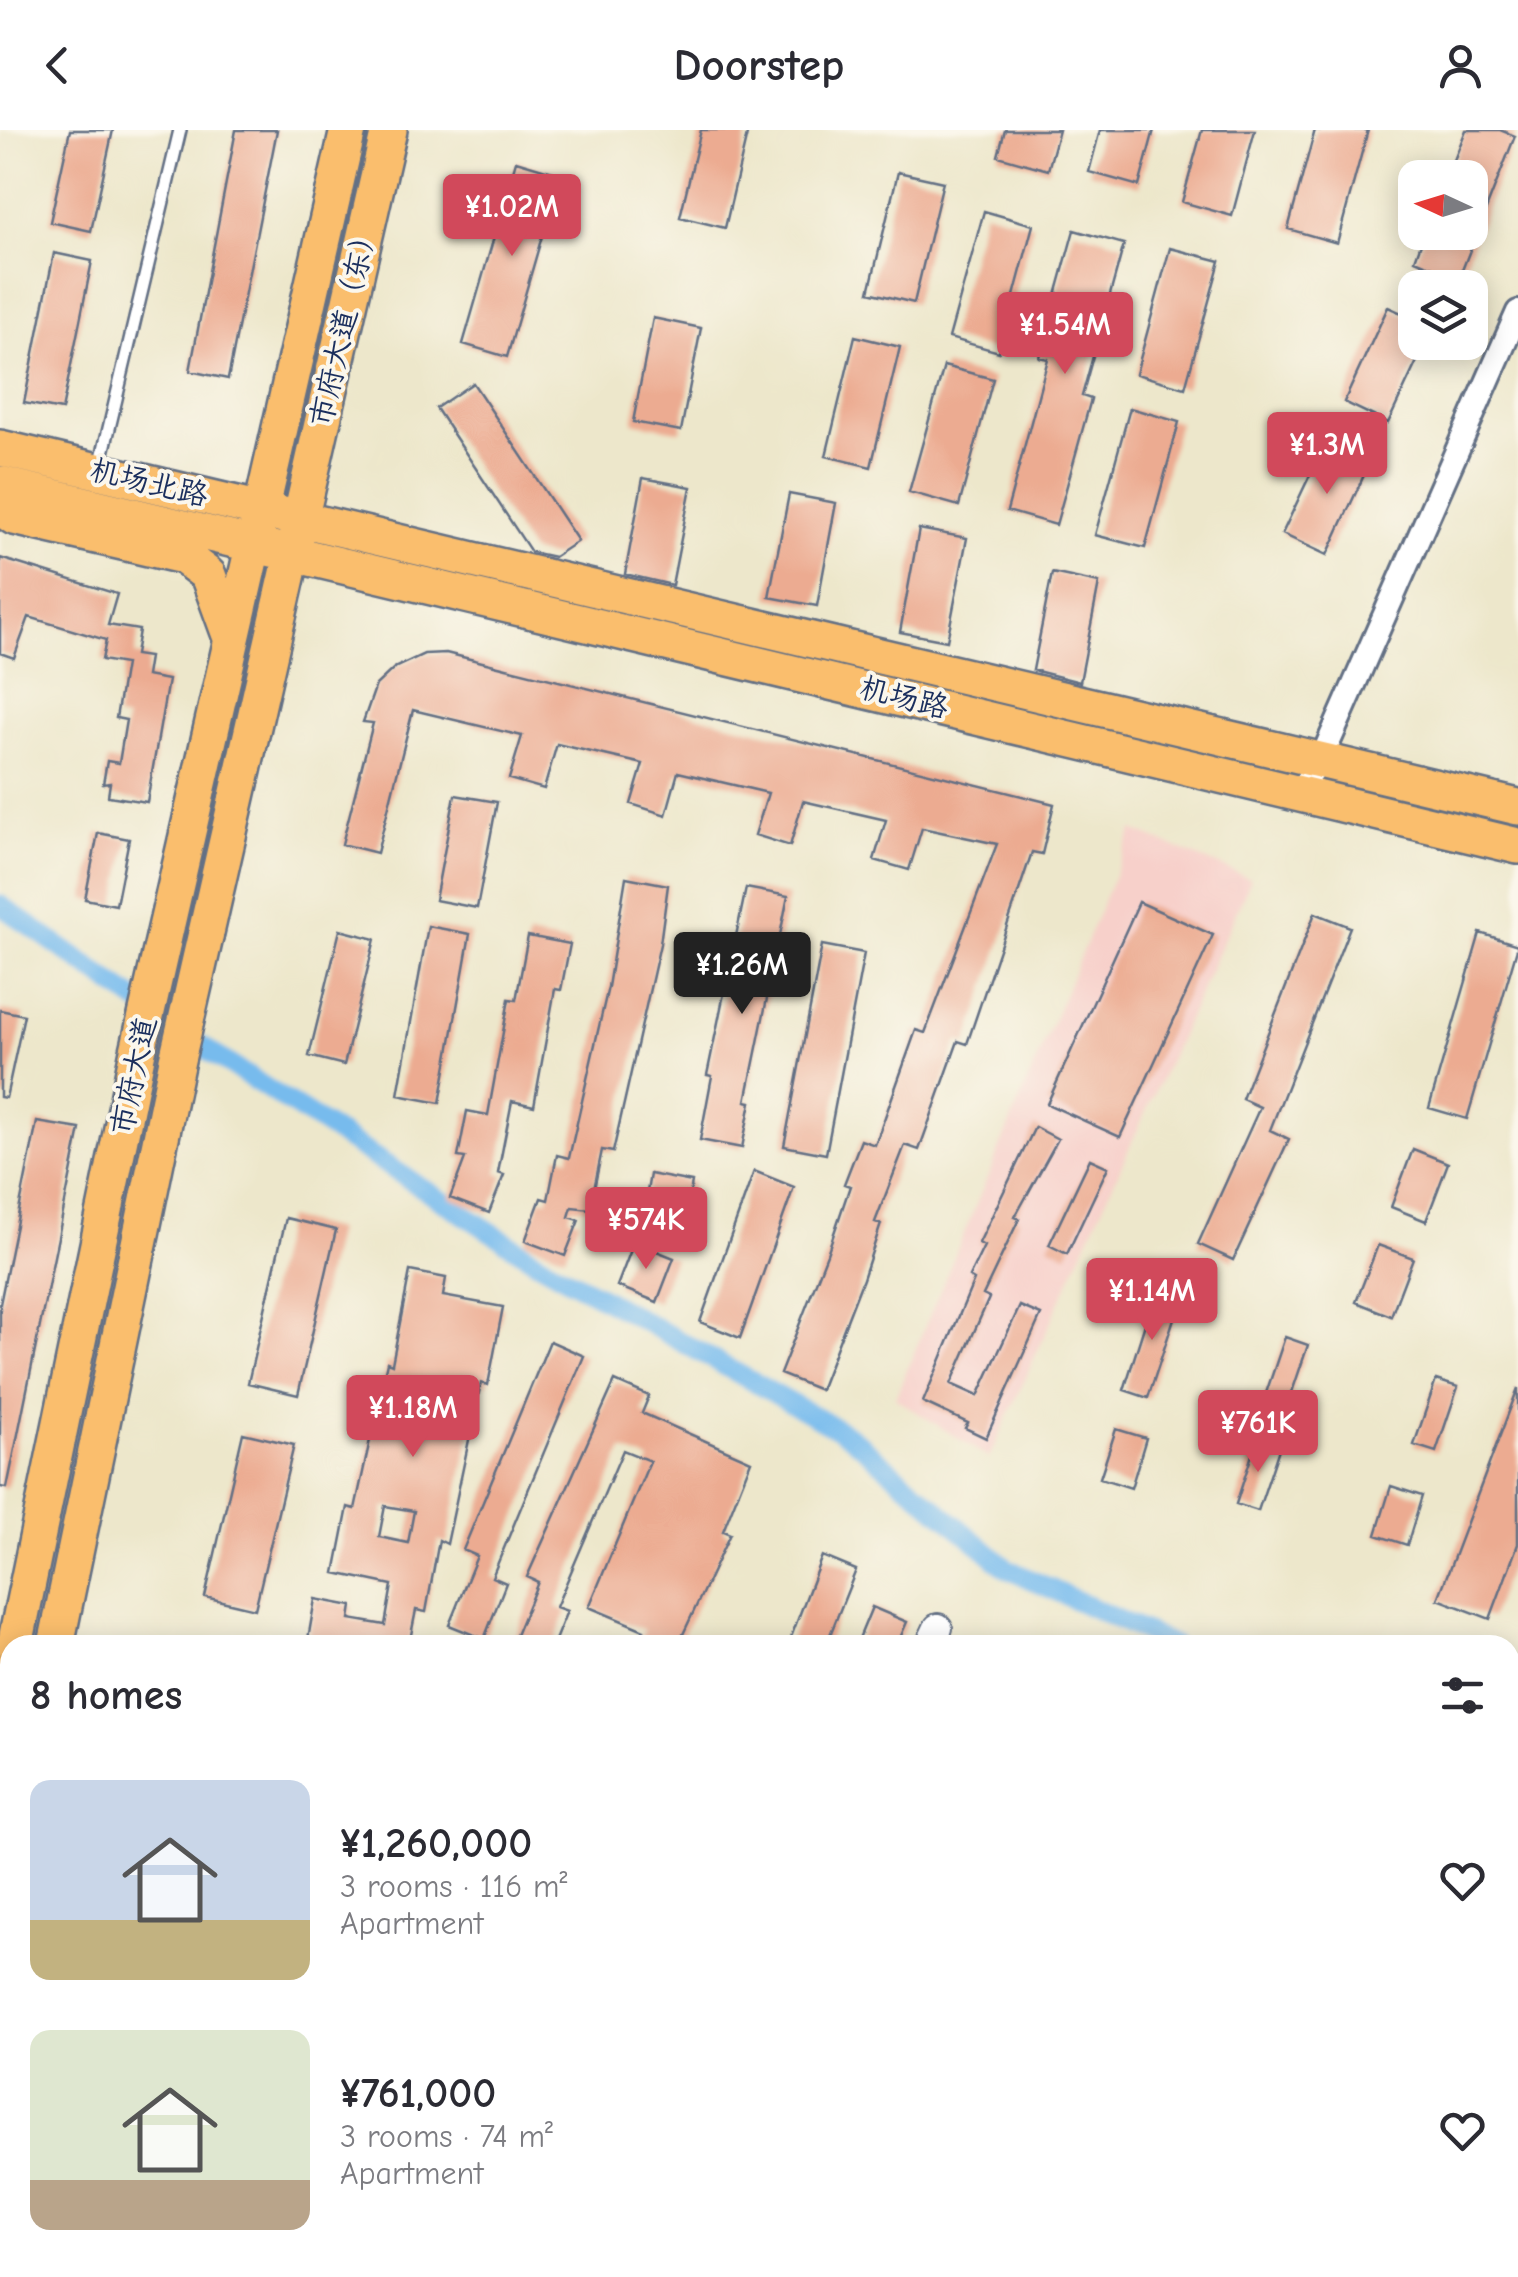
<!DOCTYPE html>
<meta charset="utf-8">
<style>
:root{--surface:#fff;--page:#f7f7f7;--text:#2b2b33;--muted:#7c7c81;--accent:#d1495b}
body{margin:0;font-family:"Comic Neue","LXGW WenKai TC",sans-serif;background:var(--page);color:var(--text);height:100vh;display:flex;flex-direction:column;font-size:38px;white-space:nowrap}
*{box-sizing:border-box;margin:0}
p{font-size:32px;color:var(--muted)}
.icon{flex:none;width:55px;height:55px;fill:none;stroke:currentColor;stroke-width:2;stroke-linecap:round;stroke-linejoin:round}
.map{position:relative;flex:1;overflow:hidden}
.sheet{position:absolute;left:0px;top:1505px;width:1520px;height:642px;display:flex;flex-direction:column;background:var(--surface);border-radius:30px 30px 0 0;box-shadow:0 5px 25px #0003}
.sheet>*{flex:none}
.needle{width:65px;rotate:274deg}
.controls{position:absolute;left:1398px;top:30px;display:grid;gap:20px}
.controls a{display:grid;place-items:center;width:90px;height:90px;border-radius:20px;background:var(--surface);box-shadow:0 5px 25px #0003;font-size:50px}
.price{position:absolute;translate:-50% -85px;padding:0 22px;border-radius:10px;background:var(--accent);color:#fff;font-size:32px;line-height:65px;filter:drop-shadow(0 2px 5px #0008)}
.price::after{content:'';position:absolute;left:50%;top:60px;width:30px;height:22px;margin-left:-15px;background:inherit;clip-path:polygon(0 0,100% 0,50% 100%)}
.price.on{background:#222;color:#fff}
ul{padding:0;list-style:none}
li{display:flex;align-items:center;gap:30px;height:250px;padding:0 30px}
li span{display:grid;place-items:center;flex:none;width:280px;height:200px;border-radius:20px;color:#555}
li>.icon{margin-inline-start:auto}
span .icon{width:120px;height:120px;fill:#fffc;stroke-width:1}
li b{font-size:42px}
h2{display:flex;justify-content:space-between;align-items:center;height:120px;padding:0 30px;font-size:42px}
header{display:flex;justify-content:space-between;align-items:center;height:130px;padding:0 30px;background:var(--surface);font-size:45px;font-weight:600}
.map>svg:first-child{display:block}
.built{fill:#f7d0ca}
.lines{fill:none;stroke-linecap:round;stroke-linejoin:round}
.canal{stroke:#77bbed;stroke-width:20}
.building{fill:#ecab91;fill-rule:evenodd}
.service-casing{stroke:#646f84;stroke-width:16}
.minor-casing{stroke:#646f84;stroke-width:28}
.tertiary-casing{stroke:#646f84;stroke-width:32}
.secondary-casing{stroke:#646f84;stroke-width:35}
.primary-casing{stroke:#646f84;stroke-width:40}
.service{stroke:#fff;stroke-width:11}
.minor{stroke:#fff;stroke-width:22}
.tertiary{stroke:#fff;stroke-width:28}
.secondary{stroke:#fde5c5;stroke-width:30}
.primary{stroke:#fabe6d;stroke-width:35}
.labels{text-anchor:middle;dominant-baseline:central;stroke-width:8;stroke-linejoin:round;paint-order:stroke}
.street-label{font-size:30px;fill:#1b2f5e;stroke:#fbf7ec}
</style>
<header><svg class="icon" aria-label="back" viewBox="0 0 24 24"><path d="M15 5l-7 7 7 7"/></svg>Doorstep<svg class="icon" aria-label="person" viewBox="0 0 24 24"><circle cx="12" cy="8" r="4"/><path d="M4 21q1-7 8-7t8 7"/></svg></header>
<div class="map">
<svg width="1518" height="2147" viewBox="0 0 1518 2147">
<rect width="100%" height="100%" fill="#fbf7ec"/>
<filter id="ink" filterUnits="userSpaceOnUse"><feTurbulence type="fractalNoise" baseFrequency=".01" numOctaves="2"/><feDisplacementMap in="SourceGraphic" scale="20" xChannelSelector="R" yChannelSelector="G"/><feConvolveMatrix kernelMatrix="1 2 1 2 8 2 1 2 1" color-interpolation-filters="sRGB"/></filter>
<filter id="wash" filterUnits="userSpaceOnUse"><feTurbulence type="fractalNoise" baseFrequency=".0048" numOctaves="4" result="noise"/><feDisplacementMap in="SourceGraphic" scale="40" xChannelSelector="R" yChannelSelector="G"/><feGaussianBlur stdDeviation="2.25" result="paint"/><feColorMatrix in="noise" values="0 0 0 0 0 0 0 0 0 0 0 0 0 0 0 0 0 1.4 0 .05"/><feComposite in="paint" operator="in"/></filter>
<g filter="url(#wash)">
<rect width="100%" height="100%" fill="#ede7cb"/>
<!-- built -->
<path class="built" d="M1133 700 1251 749 989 1328 895 1268Z
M695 2138H1070L1094 2147H690Z"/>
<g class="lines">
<!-- canal -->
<path class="canal" d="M0 775 213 924 538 1132 850 1306 1008 1439 1173 1515
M1510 1619 1518 1621"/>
</g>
<g id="blocks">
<!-- building -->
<path class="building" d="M70 0H113L91 101 50 92Z
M236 0H277L228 249 190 241Z
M701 0H748L725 98 680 87Z
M1005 0H1059L1048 40 998 26Z
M1100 0H1154L1139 56 1089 42Z
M1202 0H1255L1232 86 1182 72Z
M1315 0H1368L1337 113 1288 99Z
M1466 0H1500L1515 6 1459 148 1415 130 1425 102H1470V48H1447Z
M516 31 560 44 507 227 463 214Z
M898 42 943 52 914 173 869 162Z
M984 81 1033 95 999 222 949 208Z
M1074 100 1124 114 1082 266 1091 269 1056 395 1007 381 1048 229 1039 227Z
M1170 118 1220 131 1185 258 1136 244Z
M54 123 92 131 62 280 24 273Z
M1388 177 1415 189V212H1426L1388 293 1344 272Z
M653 188 701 198 681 301 633 292Z
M855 206 900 217 871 337 826 326Z
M944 236 993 249 959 376 909 362Z
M473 253 578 411 554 427 531 422 436 278Z
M1130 278 1179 292 1145 418 1095 405Z
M1327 309 1371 330 1327 425 1282 404Z
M643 348 691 357 672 455 625 444Z
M789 364 836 373 817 476 769 467Z
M919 399 967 408 947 511 900 502Z
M0 428 117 464 108 495 139 500 135 525 149 527 146 546 168 550 147 672 108 666 110 653 103 654 107 631 119 633 126 590 116 588 125 534 102 530 106 510 29 487 14 528 0 523Z
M1052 443 1099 453 1080 552 1033 540Z
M446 523 1054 674 1042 724 1032 722 967 914 958 911 919 1020 905 1015 875 1092 881 1094 863 1149 820 1260 780 1244 827 1124 850 1056 844 1054 861 1010 875 1015 916 900 925 903 997 714 922 698 909 740 874 730 886 690 803 671 790 716 755 705 768 663 678 642 666 685 631 674 643 634 557 614 544 659 509 649 522 606 413 580 377 723 342 714 373 593 363 592 376 555 394 538 424 524Z
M455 665 497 672 477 778 435 770Z
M98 703 129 709 116 775 85 769Z
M626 747 668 755 660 814 613 1022 602 1020 590 1079 572 1077 569 1087 579 1090 565 1126 525 1111 541 1068 548 1070 557 1025 569 1028 608 857Z
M746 758 788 766 746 971 751 972 742 1018 700 1010 712 946 707 945Z
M1139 772 1213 805 1120 1007 1047 974Z
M1315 783 1350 797 1270 1000 1289 1009 1233 1130 1198 1114 1260 977 1242 969Z
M428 796 470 804 440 973 398 965Z
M340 800 375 809 344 935 309 926Z
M1480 803 1518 815 1467 989 1429 978Z
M528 806 570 814 561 860 555 859 534 976 512 971 498 1043 504 1045 489 1083 450 1068 465 1028 458 1027 467 981 488 985 509 869 516 870Z
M822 815 864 823 826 1024 784 1016Z
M0 880 24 885 6 968 0 967Z
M37 992 80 999 7 1358 0 1357V1174Z
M1035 997 1058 1009 1015 1087 1019 1089 983 1165 989 1168 951 1254 978 1266 1020 1176 1041 1185 986 1308 965 1298 968 1293 923 1272 974 1150 969 1147 984 1116 979 1113Z
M1413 1019 1448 1033 1426 1091 1391 1077Z
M1090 1029 1108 1037 1067 1124 1049 1115Z
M754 1041 794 1057 740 1208 700 1192Z
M650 1044 692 1052 684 1099 642 1091Z
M286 1088 336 1100 298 1265 248 1253Z
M634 1112 674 1128 657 1172 617 1156Z
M1378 1115 1413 1128 1391 1186 1356 1172Z
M410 1141 446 1148 443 1166 503 1177 488 1255 481 1253 447 1414 439 1410 426 1482 416 1480 409 1515H307L315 1469 352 1476 350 1489 385 1495 392 1455 335 1443 348 1377 355 1379 387 1232 392 1234ZM385 1376 414 1381 408 1413 379 1407Z
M1156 1159 1181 1167 1148 1268 1124 1260Z
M1285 1207 1308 1215 1286 1280 1263 1272Z
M550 1211 584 1226 492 1447 506 1453 484 1509 449 1495 477 1426 463 1420Z
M1436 1250 1458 1257 1436 1322 1414 1315Z
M615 1251 649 1266 642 1283 751 1331 723 1401 730 1404 678 1515H655L640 1509 644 1500 589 1477 650 1331 623 1320 556 1477 567 1481 553 1515H512L538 1452 527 1447Z
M1518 1258V1414L1490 1489 1438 1469Z
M1116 1299 1146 1308 1131 1358 1100 1348Z
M243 1303 294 1315 255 1479 205 1467Z
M1257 1309 1280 1316 1258 1381 1236 1374Z
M1391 1356 1422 1366 1407 1415 1376 1405Z
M822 1426 856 1440 826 1515H788Z
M872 1477 907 1492 897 1515 858 1511Z"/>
</g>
</g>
<g filter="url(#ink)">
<use href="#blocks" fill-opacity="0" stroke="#646f84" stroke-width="2.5"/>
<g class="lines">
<!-- service casing -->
<g class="service-casing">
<path id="service" d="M100 336 180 0"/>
</g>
<!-- minor casing -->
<g class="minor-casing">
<path id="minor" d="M1297 663 1320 632 1518 182"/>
</g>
<!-- tertiary casing -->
<g class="tertiary-casing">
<path id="tertiary" d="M930 1515 938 1498
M650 2147 654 2138"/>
</g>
<!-- secondary casing -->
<g class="secondary-casing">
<path id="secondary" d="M0 1679 10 1682
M1204 2138 1225 2147"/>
</g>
<!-- primary casing -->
<g class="primary-casing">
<path id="primary" d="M0 318 1518 677
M0 354 1518 716
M0 377 14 387 183 426 208 445 231 508
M15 1515 138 921 348 0
M56 1515 177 930 389 0
M0 1587 10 1539
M0 1786 10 1738"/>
</g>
<!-- service -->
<use href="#service" class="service"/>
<!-- minor -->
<use href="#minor" class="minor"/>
<!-- tertiary -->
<use href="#tertiary" class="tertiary"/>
<!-- secondary -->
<use href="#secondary" class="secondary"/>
<!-- primary -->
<use href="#primary" class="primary"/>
</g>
</g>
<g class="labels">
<!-- street labels -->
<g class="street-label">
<text transform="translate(344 194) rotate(-77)">市府大道（东）</text>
<text transform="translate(149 353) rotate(13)">机场北路</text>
<text transform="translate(904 568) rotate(14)">机场路</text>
<text transform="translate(134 946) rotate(-78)">市府大道</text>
</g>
</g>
</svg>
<div class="controls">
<a><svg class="needle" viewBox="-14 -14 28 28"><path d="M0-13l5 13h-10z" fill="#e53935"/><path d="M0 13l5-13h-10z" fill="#7c7c81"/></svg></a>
<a><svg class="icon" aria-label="layers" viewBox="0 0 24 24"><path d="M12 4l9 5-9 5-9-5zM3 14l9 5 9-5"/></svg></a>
</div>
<b class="price" style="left:512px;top:129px">¥1.02M</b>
<b class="price" style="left:1065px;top:247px">¥1.54M</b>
<b class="price" style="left:1327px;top:367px">¥1.3M</b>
<b class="price on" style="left:742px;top:887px">¥1.26M</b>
<b class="price" style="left:646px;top:1142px">¥574K</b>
<b class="price" style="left:1152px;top:1213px">¥1.14M</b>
<b class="price" style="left:413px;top:1330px">¥1.18M</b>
<b class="price" style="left:1258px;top:1345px">¥761K</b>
<section class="sheet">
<h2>8 homes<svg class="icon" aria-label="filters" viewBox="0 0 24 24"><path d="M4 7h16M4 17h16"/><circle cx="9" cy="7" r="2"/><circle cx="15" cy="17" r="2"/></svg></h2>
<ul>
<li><span style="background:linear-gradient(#c9d6e8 70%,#c2b280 0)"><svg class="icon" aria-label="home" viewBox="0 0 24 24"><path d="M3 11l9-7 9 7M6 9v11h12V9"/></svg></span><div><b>¥1,260,000</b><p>3 rooms · 116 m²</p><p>Apartment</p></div><svg class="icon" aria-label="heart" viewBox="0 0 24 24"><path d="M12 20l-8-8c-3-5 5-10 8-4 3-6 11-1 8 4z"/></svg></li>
<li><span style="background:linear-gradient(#dfe7d0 75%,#b9a48a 0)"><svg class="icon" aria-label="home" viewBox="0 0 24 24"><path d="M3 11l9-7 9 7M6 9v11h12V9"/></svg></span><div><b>¥761,000</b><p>3 rooms · 74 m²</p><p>Apartment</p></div><svg class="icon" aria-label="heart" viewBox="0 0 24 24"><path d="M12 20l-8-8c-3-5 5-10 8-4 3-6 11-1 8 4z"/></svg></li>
</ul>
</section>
</div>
